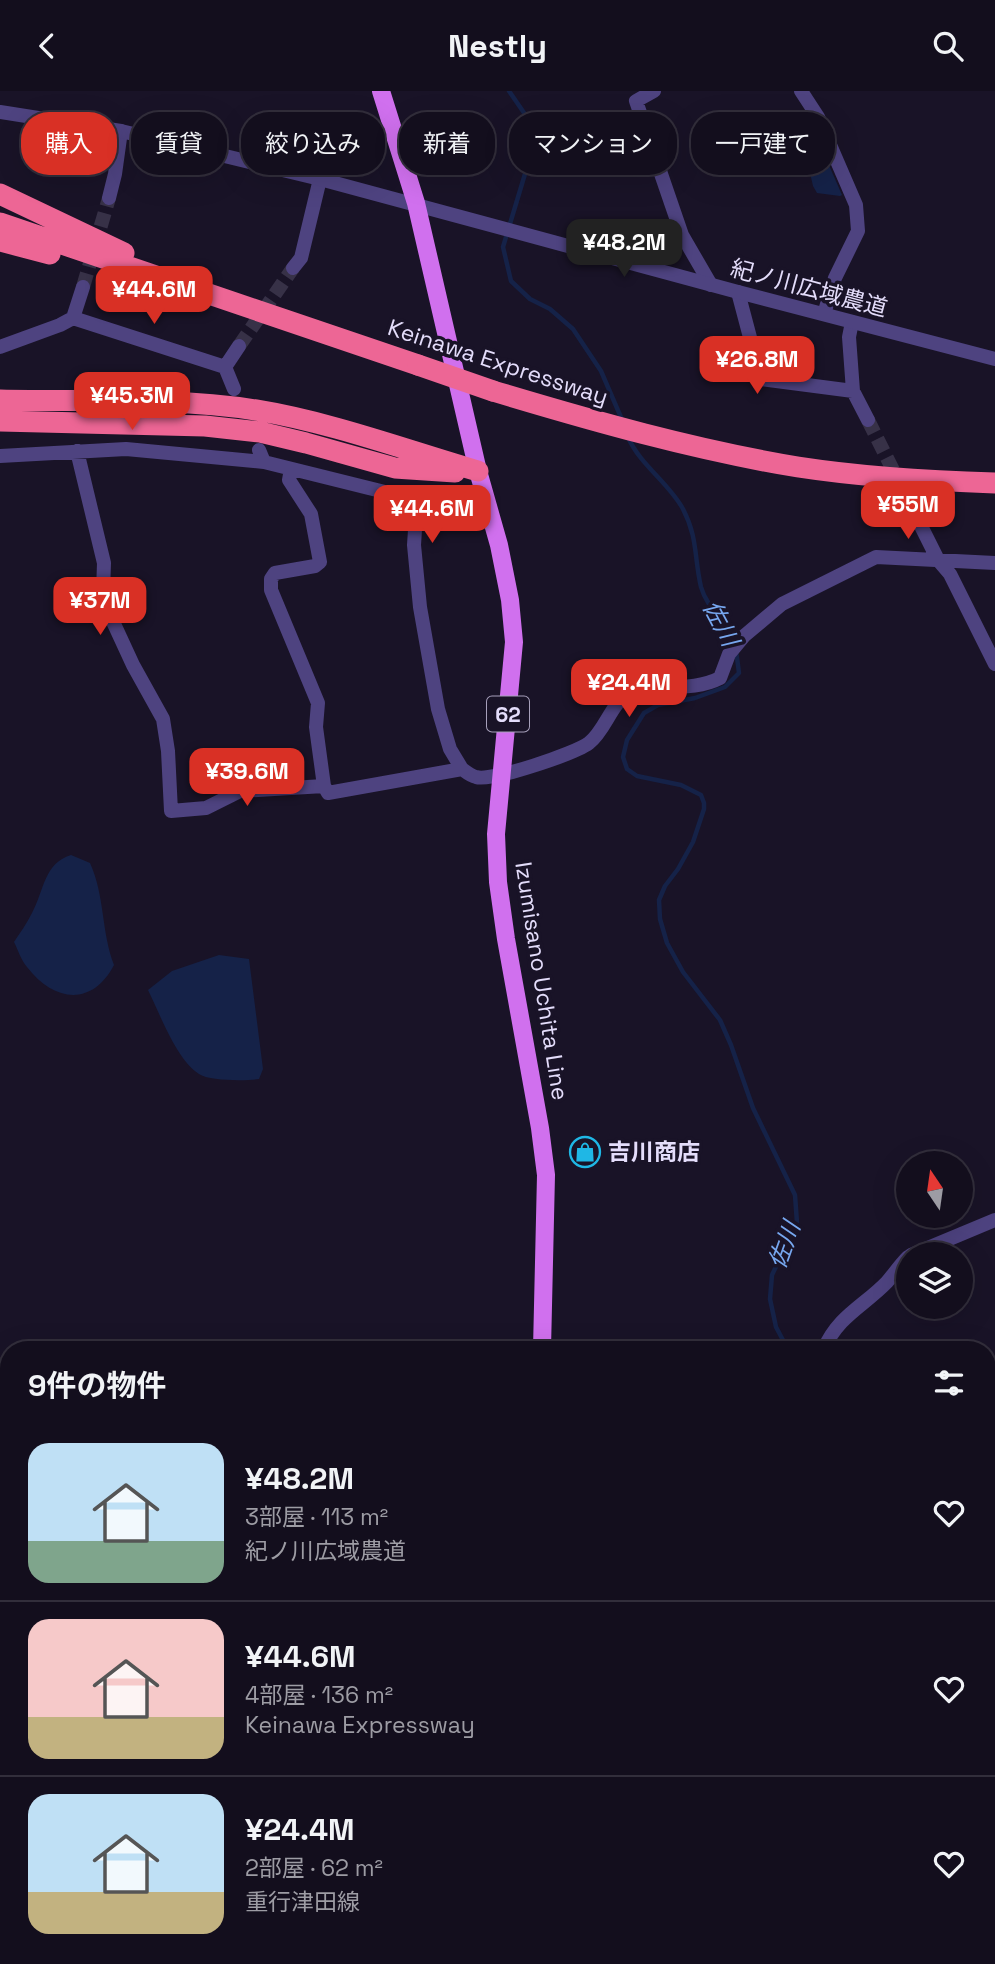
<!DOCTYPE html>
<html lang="ja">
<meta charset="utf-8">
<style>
:root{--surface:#130e1d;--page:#201c2a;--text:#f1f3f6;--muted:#9d9ca4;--line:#322e3b;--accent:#d93025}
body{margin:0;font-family:"Space Grotesk","Noto Sans JP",sans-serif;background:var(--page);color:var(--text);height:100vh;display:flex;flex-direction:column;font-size:26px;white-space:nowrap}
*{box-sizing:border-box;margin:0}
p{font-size:23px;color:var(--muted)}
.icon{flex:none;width:38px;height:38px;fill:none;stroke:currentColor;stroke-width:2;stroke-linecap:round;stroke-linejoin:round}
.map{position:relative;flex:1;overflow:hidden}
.sheet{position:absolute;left:0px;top:1250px;width:996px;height:625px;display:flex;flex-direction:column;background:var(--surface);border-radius:28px 28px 0 0;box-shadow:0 7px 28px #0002,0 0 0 2px var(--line)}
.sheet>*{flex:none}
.banner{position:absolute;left:21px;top:21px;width:954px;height:63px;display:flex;gap:14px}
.needle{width:46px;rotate:347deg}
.fabs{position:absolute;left:896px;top:1060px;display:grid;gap:14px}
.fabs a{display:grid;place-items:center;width:77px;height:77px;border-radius:50%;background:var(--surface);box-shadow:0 7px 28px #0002,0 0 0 2px var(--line);font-size:35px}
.price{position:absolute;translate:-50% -60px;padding:0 16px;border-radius:14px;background:var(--accent);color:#fff;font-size:23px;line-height:46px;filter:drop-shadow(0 2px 4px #0008)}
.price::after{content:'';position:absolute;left:50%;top:42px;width:21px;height:16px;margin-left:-10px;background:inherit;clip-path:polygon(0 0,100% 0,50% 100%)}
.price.on{background:#222;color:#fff}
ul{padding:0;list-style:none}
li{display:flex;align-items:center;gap:21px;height:175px;padding:0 28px}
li+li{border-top:2px solid var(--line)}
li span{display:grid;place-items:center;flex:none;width:196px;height:140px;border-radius:21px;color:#555}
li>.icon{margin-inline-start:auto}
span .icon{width:84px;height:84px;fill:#fffc;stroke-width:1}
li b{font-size:30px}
h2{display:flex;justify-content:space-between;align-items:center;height:84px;padding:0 28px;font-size:30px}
.pill{padding:0 24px;border-radius:28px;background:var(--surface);box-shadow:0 7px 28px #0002,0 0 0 2px var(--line);font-size:24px;line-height:63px}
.pill.on{background:var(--accent);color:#fff}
header{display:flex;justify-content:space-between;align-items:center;height:91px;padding:0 28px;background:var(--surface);font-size:32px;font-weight:800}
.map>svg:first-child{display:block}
.water{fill:#152248}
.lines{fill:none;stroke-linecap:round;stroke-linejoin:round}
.stream{stroke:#152248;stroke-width:4.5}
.minor-tunnel{stroke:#373147;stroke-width:14;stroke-dasharray:14 7;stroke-linecap:butt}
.minor{stroke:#4e4380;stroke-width:14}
.tertiary{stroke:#4e4380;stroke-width:14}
.primary{stroke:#d070ee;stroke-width:18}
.motorway{stroke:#ed6695;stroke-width:21}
.motorway-bridge{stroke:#ed6695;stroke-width:21}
.labels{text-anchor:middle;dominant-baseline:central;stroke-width:7;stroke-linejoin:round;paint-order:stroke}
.shield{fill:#191327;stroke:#a7a0bb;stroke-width:2}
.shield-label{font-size:21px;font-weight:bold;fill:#e4ddfb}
.street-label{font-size:23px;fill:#e4ddfb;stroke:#191327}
.poi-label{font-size:23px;font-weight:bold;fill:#e4ddfb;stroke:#191327;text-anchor:start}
.water-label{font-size:24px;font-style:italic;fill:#77a7ef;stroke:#191327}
</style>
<header><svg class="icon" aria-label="back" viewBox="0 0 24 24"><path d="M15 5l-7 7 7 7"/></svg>Nestly<svg class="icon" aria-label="search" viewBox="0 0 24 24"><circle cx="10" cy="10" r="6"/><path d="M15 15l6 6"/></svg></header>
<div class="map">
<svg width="995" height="1873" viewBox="0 0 995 1873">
<rect width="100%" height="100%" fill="#191327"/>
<!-- water -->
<path class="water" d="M805 19 842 104 840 105 817 102 813 95 808 73 793 50 790 30Z
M71 764 90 772C105 805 101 840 114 874 92 916 54 911 27 876 21 869 18 859 14 851 20 842 27 832 32 822 44 800 44 772 71 764Z
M219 864 249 868 263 978 259 988C246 990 209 990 199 983 176 968 160 923 148 899L172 880Z"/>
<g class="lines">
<!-- stream -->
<path class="stream" d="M509 0 531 32 534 53 503 156 511 190 530 208 550 218 573 238 601 280 623 331
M628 346C640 374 668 391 683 418 698 447 694 466 701 496 707 517 726 531 734 551
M736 559 739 582 725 596 695 607 658 614 644 622 627 649 623 666 627 678 637 685 681 694 701 704 704 712V718L693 751 678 778 665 795 659 809 660 828 667 852 683 881 720 929 731 954 753 1017 795 1104 797 1132 772 1184 770 1208 776 1236 784 1251 791 1258
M898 1873 899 1866"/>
<!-- minor-tunnel -->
<path class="minor-tunnel" d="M83 196 109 107
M239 255 293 177
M868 329 914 421"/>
<!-- minor -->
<path class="minor" d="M654 0 636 10 682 144 711 194
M801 0 818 26 856 114 858 140 835 187 824 223
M109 107 115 83 121 40
M293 177 301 167 320 88
M738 201 761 288 853 300 868 329
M73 227 225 276
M852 231 849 246 853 300
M0 256 60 234 73 227 83 196
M234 298 225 276 239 255
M259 359 264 371 417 409 414 454 420 516 438 618 450 658 462 678
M77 360 104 472 103 501 109 522 133 574 163 628 168 660 171 720 206 717 240 700 324 695
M0 365 126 358 264 371
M291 378 289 389 311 423 320 471 315 475 275 482 271 488V499L318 612 316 636 324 695 328 702 462 678C466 681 471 685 476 686 492 691 576 662 589 652 606 639 611 611 630 602 655 590 689 603 720 587L729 563 744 545 782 513 876 466 995 472
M914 421 938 469 950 483 995 573
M911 1164 995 1129
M824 1258C838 1225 864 1215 887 1191 894 1183 900 1174 908 1166
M0 1300 9 1301
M0 1441 9 1439
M987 1632 995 1631
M0 1715C7 1682 8 1643 5 1609 4 1594 2 1581 3 1565L9 1560
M0 1785 9 1787
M237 1873 241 1866
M979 1873V1866"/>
<!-- tertiary -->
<path class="tertiary" d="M0 21 121 40 320 88 738 201 995 268"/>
<!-- primary -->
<path class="primary" d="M381 0 416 112 478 380 499 454 510 509 514 551 496 743 498 791 506 848 540 1037 546 1084 542 1258
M524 1873V1866"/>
<!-- motorway -->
<path class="motorway" d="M0 103 124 162
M0 132 418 274
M0 150 50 163
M493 300C593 330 695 359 798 376 863 386 929 390 995 392
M0 309C85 311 172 306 256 319 330 331 406 359 478 380
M0 330 205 335 260 341 306 352 395 377 455 381"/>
<!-- motorway-bridge -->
<path class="motorway-bridge" d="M418 274 493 300"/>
</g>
<!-- icons -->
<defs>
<g id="shop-ring" transform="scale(1.575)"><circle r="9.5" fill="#191327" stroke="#1fb7e5" stroke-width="1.5"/><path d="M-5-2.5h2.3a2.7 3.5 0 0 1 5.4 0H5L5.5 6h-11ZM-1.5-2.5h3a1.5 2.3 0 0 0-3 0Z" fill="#1fb7e5"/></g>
</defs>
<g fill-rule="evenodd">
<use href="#shop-ring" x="585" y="1061"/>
</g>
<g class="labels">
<!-- shield labels -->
<rect class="shield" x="487" y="605.5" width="42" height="35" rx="5"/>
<g class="shield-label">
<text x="508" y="623">62</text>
</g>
<!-- street labels -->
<g class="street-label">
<text transform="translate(809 197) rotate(15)">紀ノ川広域農道</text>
<text transform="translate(498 271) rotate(18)">Keinawa Expressway</text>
<text transform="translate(542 890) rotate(81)">Izumisano Uchita Line</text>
</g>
<!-- poi labels -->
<g class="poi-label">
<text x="608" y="1061">吉川商店</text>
</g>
<!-- water labels -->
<g class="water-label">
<text transform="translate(721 532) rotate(62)">佐川</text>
<text transform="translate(784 1154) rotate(-70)">佐川</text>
</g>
</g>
</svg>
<div class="fabs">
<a><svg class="needle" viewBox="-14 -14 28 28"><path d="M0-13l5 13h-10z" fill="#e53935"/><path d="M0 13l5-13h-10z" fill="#9d9ca4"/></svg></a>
<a><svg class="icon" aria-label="layers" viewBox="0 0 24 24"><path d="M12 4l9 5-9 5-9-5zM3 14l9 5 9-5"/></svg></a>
</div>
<b class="price on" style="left:624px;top:188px">¥48.2M</b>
<b class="price" style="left:154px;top:235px">¥44.6M</b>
<b class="price" style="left:757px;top:305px">¥26.8M</b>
<b class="price" style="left:132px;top:341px">¥45.3M</b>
<b class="price" style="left:908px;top:450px">¥55M</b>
<b class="price" style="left:432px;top:454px">¥44.6M</b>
<b class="price" style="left:100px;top:546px">¥37M</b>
<b class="price" style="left:629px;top:628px">¥24.4M</b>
<b class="price" style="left:247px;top:717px">¥39.6M</b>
<div class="banner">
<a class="pill on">購入</a>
<a class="pill">賃貸</a>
<a class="pill">絞り込み</a>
<a class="pill">新着</a>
<a class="pill">マンション</a>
<a class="pill">一戸建て</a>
</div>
<section class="sheet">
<h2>9件の物件<svg class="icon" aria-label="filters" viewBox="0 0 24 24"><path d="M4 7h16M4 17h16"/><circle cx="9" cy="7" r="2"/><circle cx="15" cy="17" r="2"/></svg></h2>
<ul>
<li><span style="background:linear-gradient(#bfe0f5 70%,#7fa58c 0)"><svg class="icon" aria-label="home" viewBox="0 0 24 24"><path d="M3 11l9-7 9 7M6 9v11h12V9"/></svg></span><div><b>¥48.2M</b><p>3部屋 · 113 m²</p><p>紀ノ川広域農道</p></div><svg class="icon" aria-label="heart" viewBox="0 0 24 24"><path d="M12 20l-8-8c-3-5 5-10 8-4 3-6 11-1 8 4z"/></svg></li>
<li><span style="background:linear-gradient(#f6c9c9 70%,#c2b280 0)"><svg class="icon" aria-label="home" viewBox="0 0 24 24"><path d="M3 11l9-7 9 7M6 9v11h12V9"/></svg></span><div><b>¥44.6M</b><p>4部屋 · 136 m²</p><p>Keinawa Expressway</p></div><svg class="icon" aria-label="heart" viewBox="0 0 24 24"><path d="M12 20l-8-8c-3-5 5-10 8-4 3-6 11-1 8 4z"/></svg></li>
<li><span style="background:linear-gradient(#bfe0f5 70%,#c2b280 0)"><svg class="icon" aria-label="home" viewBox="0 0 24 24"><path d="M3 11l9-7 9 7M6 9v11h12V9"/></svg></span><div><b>¥24.4M</b><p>2部屋 · 62 m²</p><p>重行津田線</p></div><svg class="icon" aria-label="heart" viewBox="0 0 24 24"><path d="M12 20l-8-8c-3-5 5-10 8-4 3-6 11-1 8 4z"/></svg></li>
</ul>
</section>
</div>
